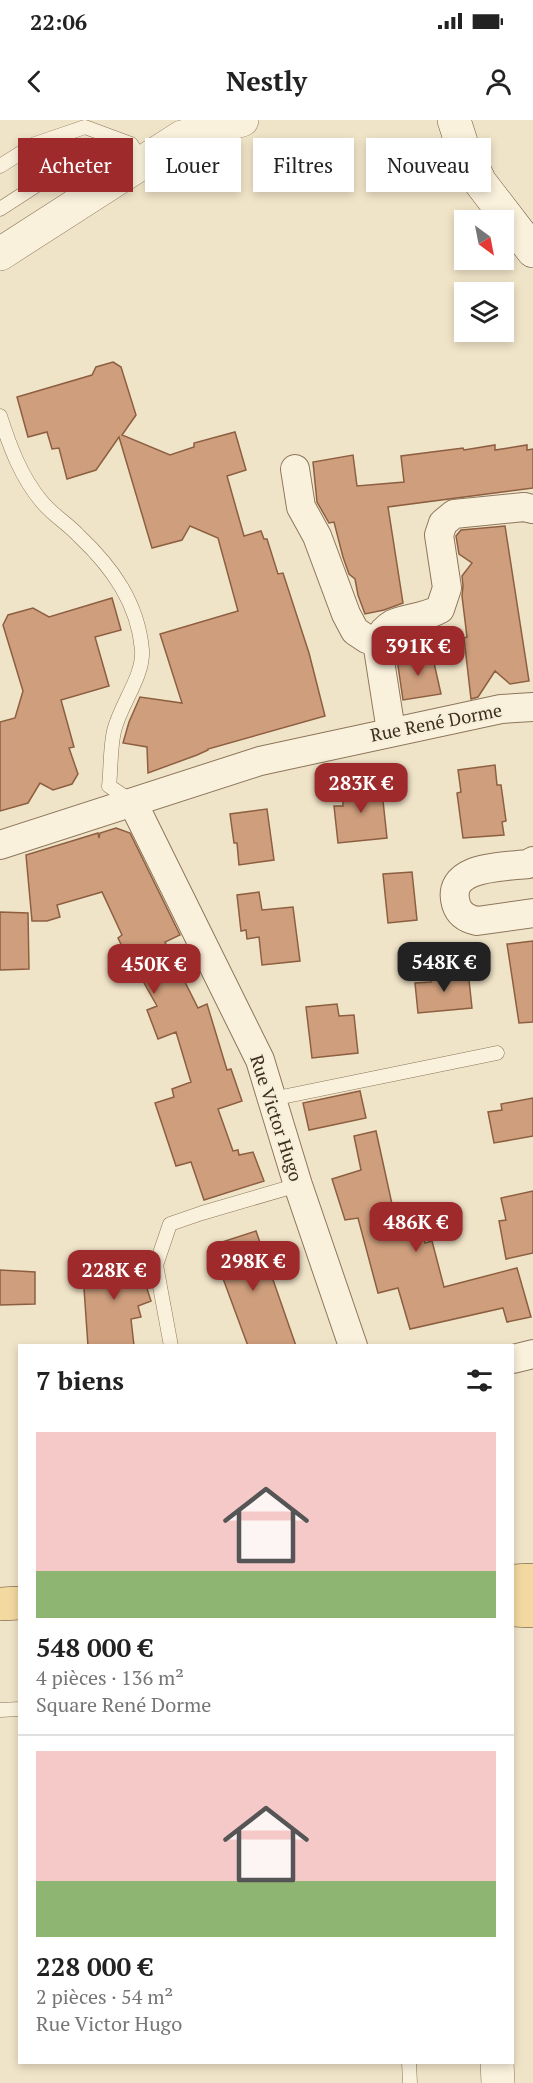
<!DOCTYPE html>
<html lang="fr">
<meta charset="utf-8">
<style>
:root{--surface:#fff;--page:#f6f6f6;--text:#222;--muted:#767676;--line:#e0e0e0;--accent:#9e2a2b}
body{margin:0;font-family:"PT Serif",serif;background:var(--page);color:var(--text);height:100vh;display:flex;flex-direction:column;font-size:22px;white-space:nowrap}
*{box-sizing:border-box;margin:0}
p{font-size:20px;color:var(--muted)}
.icon{flex:none;width:33px;height:33px;fill:none;stroke:currentColor;stroke-width:2;stroke-linecap:round;stroke-linejoin:round}
.map{position:relative;flex:1;overflow:hidden}
.details{position:absolute;left:18px;top:1224px;width:496px;height:720px;display:flex;flex-direction:column;background:var(--surface);border-radius:0px;box-shadow:0 3px 9px #0003}
.details>*{flex:none}
.hud{position:absolute;left:18px;top:18px;width:498px;height:54px;display:flex;gap:12px}
.needle{width:39px;rotate:148deg}
.fabs{position:absolute;left:454px;top:90px;display:grid;gap:12px}
.fabs a{display:grid;place-items:center;width:60px;height:60px;border-radius:0px;background:var(--surface);box-shadow:0 3px 9px #0003;font-size:30px}
.price{position:absolute;translate:-50% -51px;padding:0 14px;border-radius:12px;background:var(--accent);color:#fff;font-size:20px;line-height:39px;filter:drop-shadow(0 2px 3px #0008)}
.price::after{content:'';position:absolute;left:50%;top:36px;width:18px;height:14px;margin-left:-9px;background:inherit;clip-path:polygon(0 0,100% 0,50% 100%)}
.price.active{background:#222;color:#fff}
ul{padding:0;list-style:none}
li{display:grid;align-content:center;gap:12px;height:318px;padding:0 18px}
li+li{border-top:2px solid var(--line)}
li span{display:grid;place-items:center;height:186px;border-radius:0px;color:#555}
li>.icon{margin-inline-start:auto}
span .icon{width:108px;height:108px;fill:#fffc;stroke-width:1}
li b{font-size:26px}
h2{display:flex;justify-content:space-between;align-items:center;height:72px;padding:0 18px;font-size:26px}
.pill{padding:0 21px;border-radius:0px;background:var(--surface);box-shadow:0 3px 9px #0003;font-size:21px;line-height:54px}
.pill.active{background:var(--accent);color:#fff}
.status{display:flex;justify-content:space-between;align-items:center;height:42px;padding:0 30px;background:var(--surface);direction:ltr}
.status svg{height:16px;fill:currentColor}
header{display:flex;justify-content:space-between;align-items:center;height:78px;padding:0 18px;background:var(--surface);font-size:27px;font-weight:600}
.map>svg:first-child{display:block}
.building{fill:#cf9f7d;stroke:#8d5f41;stroke-width:1.5}
.lines{fill:none;stroke-linecap:round;stroke-linejoin:round}
.service-casing{stroke:#8d765c;stroke-width:15}
.minor-casing{stroke:#8d765c;stroke-width:30}
.tertiary-casing{stroke:#8d765c;stroke-width:34}
.secondary-casing{stroke:#6f573f;stroke-width:34}
.primary-casing{stroke:#5b4430;stroke-width:34}
.service{stroke:#faf1dc;stroke-width:14}
.minor{stroke:#faf1dc;stroke-width:28}
.tertiary{stroke:#faf1dc;stroke-width:33}
.secondary{stroke:#faf1dc;stroke-width:33}
.primary{stroke:#f3d9a0;stroke-width:33}
.labels{text-anchor:middle;dominant-baseline:central;stroke-width:4.5;stroke-linejoin:round;paint-order:stroke}
.street-label{font-size:18px;fill:#3d2e20;stroke:#f7eed8}
</style>
<div class="status"><b>22:06</b><svg viewBox="0 0 49 12"><path d="M0 12V9h3v3zM5 12V6h3v6zM10 12V3h3v9zM15 12V0h3v12zM26 1h20v11H26zM47 4h2v5h-2z"/></svg></div>
<header><svg class="icon" aria-label="back" viewBox="0 0 24 24"><path d="M15 5l-7 7 7 7"/></svg>Nestly<svg class="icon" aria-label="person" viewBox="0 0 24 24"><circle cx="12" cy="8" r="4"/><path d="M4 21q1-7 8-7t8 7"/></svg></header>
<div class="map">
<svg width="533" height="1963" viewBox="0 0 533 1963">
<rect width="100%" height="100%" fill="#f0e4c8"/>
<!-- building -->
<path class="building" d="M113 242 121 247 136 295 122 315 170 335 194 327V323L235 312 246 350 227 356 244 416 261 411 264 419H267L278 454 283 453 309 533 325 596 208 629V630L197 635 148 653 147 627 123 623 129 602 140 577 182 583 160 514 238 491 218 418 190 406 182 420 152 428 119 317 96 350 67 359 59 328 52 329 47 312 28 317 17 277 92 255 96 247Z
M495 325V330L527 325V330L533 329V368L388 387 403 483 384 490 365 494 358 475 355 459 349 454 343 437 334 402 329 403 317 382 313 342 353 335 357 366 404 362 401 336 463 328 464 330Z
M505 406 529 561 510 564 495 551 478 577 471 579 464 518 467 517 462 476 463 466 462 456 472 443 459 434 456 416 461 410Z
M112 478 121 510 95 517 109 566 61 580 74 627 69 628 78 654 72 664 53 670 40 663 28 683 0 691V602L15 598 23 571 3 505 8 495 33 488 49 497Z
M432 534 441 574 403 580 397 539Z
M495 645 497 665H501L506 701 502 702 504 715 463 718 457 673 461 672 458 650Z
M381 662 387 718 338 723 334 686H343V666Z
M267 689 274 740 239 745 237 723H234L230 694Z
M116 708 130 713 180 815 165 822 198 888 207 884 227 950 231 949 242 981 218 989 233 1031 238 1030 239 1035 253 1032 264 1061 204 1080 191 1042 176 1046 155 983 174 977 172 969 191 962 176 912 158 919 147 890 157 886 130 838 128 839 118 818 122 815 102 772 57 785 60 797 47 801H32L26 735 98 713 99 718 100 713Z
M412 752 417 800 388 803 383 754Z
M259 772 262 790 293 787 300 841 262 845 259 817 247 819 246 810 241 811 237 775Z
M0 792 28 793 29 849 0 850Z
M533 821V902L519 903 507 824Z
M468 851 472 888 418 893 415 863 431 862 430 855Z
M337 884 339 896 354 895 358 933 312 938 306 887Z
M360 971 366 998 309 1010 303 983Z
M533 978V1016L494 1023 488 992 502 990 501 984Z
M376 1011 397 1107 419 1100 425 1123 432 1121 444 1167 517 1148 531 1197 507 1202 503 1188 410 1209 398 1168 378 1173 358 1098 345 1100 332 1059 361 1050 354 1016Z
M533 1071V1133L506 1139 499 1101 506 1100 501 1078Z
M256 1111 279 1177 296 1226H248L218 1145 213 1125Z
M135 1132 151 1181 138 1186 141 1197 131 1199 134 1226H88L83 1154 109 1146 108 1140Z
M0 1150 35 1152V1184L0 1185Z"/>
<g class="lines">
<!-- service casing -->
<g class="service-casing">
<path id="service" d="M0 46 35 24 85 7 131 24 142 41
M0 89 111 17
M0 296C10 327 21 357 42 382 55 397 67 403 79 416 112 447 138 483 142 530 144 556 120 585 114 611 110 629 111 649 109 666L131 681
M272 979 497 933
M171 1226 156 1145 170 1104 202 1093 298 1065
M0 1590 20 1589
M409 1942 410 1963"/>
</g>
<!-- minor casing -->
<g class="minor-casing">
<path id="minor" d="M295 349 301 387 317 416 346 494 355 511 367 519 377 522
M391 611 377 522C391 492 414 504 440 489L447 468 439 415 443 403 454 394 524 387 533 389
M133 683 260 940 298 1065 353 1226
M0 725 260 641 501 589 533 587
M533 741 528 744C504 747 445 745 456 784 459 794 467 799 477 801L533 793
M513 1239 533 1234"/>
</g>
<!-- tertiary casing -->
<g class="tertiary-casing">
<path id="tertiary" d="M0 134 182 17 242 0
M497 1942 498 1963"/>
</g>
<!-- secondary casing -->
<g class="secondary-casing">
<path id="secondary" d="M454 0 462 25 480 62 533 131"/>
</g>
<!-- primary casing -->
<g class="primary-casing">
<path id="primary" d="M513 1461 533 1460
M0 1484 20 1483
M513 1490 533 1491"/>
</g>
<!-- service -->
<use href="#service" class="service"/>
<!-- minor -->
<use href="#minor" class="minor"/>
<!-- tertiary -->
<use href="#tertiary" class="tertiary"/>
<!-- secondary -->
<use href="#secondary" class="secondary"/>
<!-- primary -->
<use href="#primary" class="primary"/>
</g>
<g class="labels">
<!-- street labels -->
<g class="street-label">
<text transform="translate(436 602) rotate(-11)">Rue René Dorme</text>
<text transform="translate(277 998) rotate(72)">Rue Victor Hugo</text>
</g>
</g>
</svg>
<div class="fabs">
<a><svg class="needle" viewBox="-14 -14 28 28"><path d="M0-13l5 13h-10z" fill="#e53935"/><path d="M0 13l5-13h-10z" fill="#767676"/></svg></a>
<a><svg class="icon" aria-label="layers" viewBox="0 0 24 24"><path d="M12 4l9 5-9 5-9-5zM3 14l9 5 9-5"/></svg></a>
</div>
<b class="price" style="left:418px;top:557px">391K €</b>
<b class="price" style="left:361px;top:694px">283K €</b>
<b class="price active" style="left:444px;top:873px">548K €</b>
<b class="price" style="left:154px;top:875px">450K €</b>
<b class="price" style="left:416px;top:1133px">486K €</b>
<b class="price" style="left:253px;top:1172px">298K €</b>
<b class="price" style="left:114px;top:1181px">228K €</b>
<div class="hud">
<a class="pill active">Acheter</a>
<a class="pill">Louer</a>
<a class="pill">Filtres</a>
<a class="pill">Nouveau</a>
</div>
<section class="details">
<h2>7 biens<svg class="icon" aria-label="filters" viewBox="0 0 24 24"><path d="M4 7h16M4 17h16"/><circle cx="9" cy="7" r="2"/><circle cx="15" cy="17" r="2"/></svg></h2>
<ul>
<li><span style="background:linear-gradient(#f6c9c9 75%,#8fb573 0)"><svg class="icon" aria-label="home" viewBox="0 0 24 24"><path d="M3 11l9-7 9 7M6 9v11h12V9"/></svg></span><div><b>548 000 €</b><p>4 pièces · 136 m²</p><p>Square René Dorme</p></div></li>
<li><span style="background:linear-gradient(#f6c9c9 70%,#8fb573 0)"><svg class="icon" aria-label="home" viewBox="0 0 24 24"><path d="M3 11l9-7 9 7M6 9v11h12V9"/></svg></span><div><b>228 000 €</b><p>2 pièces · 54 m²</p><p>Rue Victor Hugo</p></div></li>
</ul>
</section>
</div>
